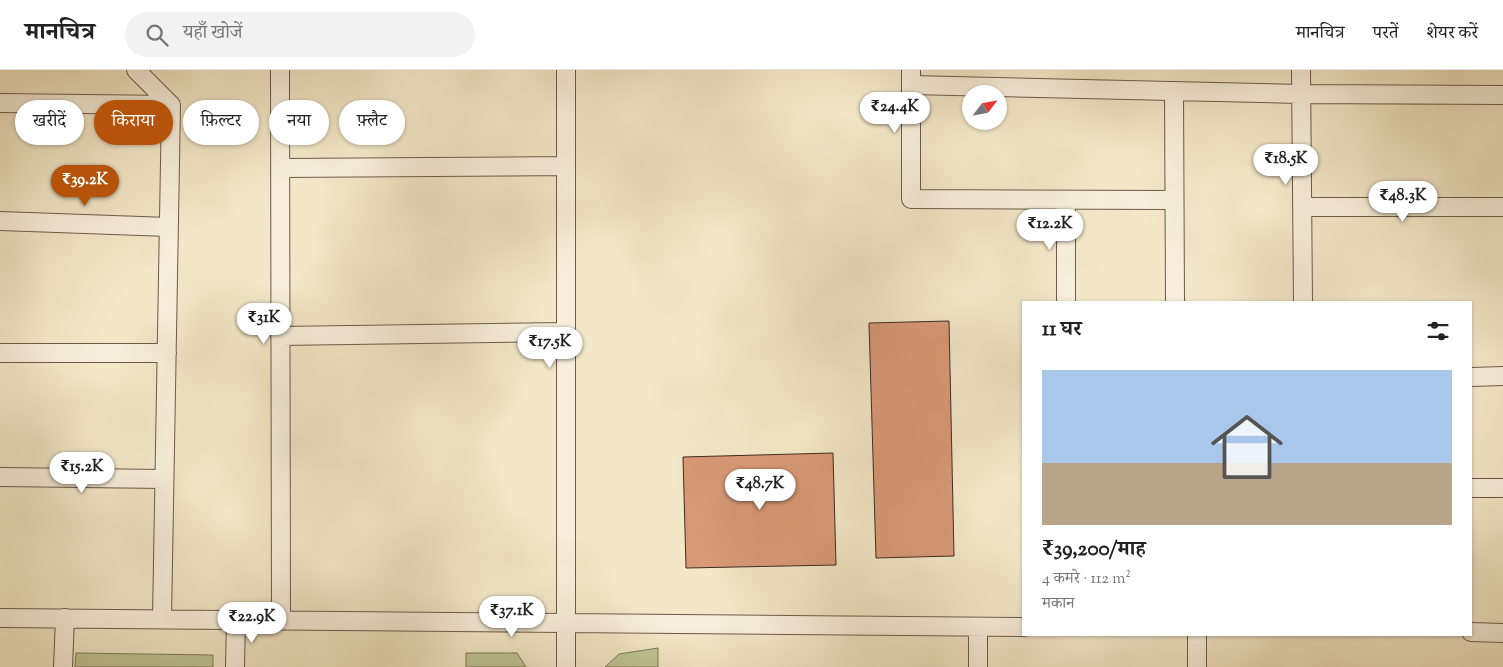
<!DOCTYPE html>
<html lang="hi">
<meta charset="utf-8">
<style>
:root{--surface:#fff;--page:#f2f2f2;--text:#222;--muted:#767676;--line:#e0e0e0;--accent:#b45309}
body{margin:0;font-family:"Sorts Mill Goudy","Noto Serif Devanagari",serif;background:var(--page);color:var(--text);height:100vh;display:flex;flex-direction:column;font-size:19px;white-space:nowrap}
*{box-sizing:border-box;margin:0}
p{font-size:16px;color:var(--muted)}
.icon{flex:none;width:28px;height:28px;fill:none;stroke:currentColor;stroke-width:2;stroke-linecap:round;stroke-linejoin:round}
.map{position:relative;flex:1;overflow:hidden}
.sheet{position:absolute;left:1022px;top:231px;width:450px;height:335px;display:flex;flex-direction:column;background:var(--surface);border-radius:0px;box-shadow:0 1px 4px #0004}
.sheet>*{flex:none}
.hud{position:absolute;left:15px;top:30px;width:475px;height:45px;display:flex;gap:10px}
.needle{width:32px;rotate:58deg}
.controls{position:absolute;left:962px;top:15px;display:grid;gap:10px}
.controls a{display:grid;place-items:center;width:45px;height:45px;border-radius:50%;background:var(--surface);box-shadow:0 1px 4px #0004;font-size:25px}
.price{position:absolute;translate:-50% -42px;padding:0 11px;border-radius:18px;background:#fff;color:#222;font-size:16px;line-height:32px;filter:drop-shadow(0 1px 2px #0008)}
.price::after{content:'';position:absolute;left:50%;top:30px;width:15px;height:11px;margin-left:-8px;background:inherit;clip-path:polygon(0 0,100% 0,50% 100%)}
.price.active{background:var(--accent);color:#fff}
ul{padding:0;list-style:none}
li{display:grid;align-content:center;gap:10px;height:265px;padding:0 20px}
li span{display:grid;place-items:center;height:155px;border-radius:0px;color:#555}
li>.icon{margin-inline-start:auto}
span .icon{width:90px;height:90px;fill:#fffc;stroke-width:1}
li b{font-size:21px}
h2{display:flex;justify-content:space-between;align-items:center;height:60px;padding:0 20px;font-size:21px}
.tag{padding:0 18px;border-radius:22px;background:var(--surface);box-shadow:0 1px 4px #0004;font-size:18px;line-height:45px}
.tag.active{background:var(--accent);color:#fff}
header{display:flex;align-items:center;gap:30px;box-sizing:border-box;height:70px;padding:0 25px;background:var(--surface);border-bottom:1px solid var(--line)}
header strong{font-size:24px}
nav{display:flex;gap:28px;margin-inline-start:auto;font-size:18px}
.search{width:350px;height:45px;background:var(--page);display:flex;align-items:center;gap:12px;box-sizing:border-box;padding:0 18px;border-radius:28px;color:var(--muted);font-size:19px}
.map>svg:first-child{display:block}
.green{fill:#bec493;stroke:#80785a}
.building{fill:#d89976;stroke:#412b21}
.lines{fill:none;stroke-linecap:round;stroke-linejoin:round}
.street-casing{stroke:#6d5a4a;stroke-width:20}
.street{stroke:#f7efdb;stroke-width:18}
</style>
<header>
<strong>मानचित्र</strong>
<div class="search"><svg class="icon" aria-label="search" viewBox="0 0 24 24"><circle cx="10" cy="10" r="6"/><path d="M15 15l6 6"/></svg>यहाँ खोजें</div>
<nav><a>मानचित्र</a><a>परतें</a><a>शेयर करें</a></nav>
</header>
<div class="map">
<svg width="1503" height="597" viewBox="0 0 1503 597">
<rect width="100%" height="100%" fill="#f2e7c7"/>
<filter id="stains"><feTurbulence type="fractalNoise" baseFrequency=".004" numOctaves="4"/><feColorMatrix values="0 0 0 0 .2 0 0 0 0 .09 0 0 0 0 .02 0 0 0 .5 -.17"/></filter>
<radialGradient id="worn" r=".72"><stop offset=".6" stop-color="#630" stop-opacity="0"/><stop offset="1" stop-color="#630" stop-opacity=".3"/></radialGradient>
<!-- green -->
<path class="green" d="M658 578V597H605L619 584Z
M76 583 213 585V597H75Z
M466 583H517L526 597H466Z"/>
<!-- building -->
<path class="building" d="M949 251 954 486 876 488 869 253Z
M833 383 836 495 686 498 683 387Z"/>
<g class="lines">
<!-- street casing -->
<g class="street-casing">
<path id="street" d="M136 0 171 35 162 549
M280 0 281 550
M566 0V597
M911 0V129L1174 130
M1301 0 1303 232
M911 15 1301 24 1503 25
M1174 21 1175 232
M0 33 171 35
M280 98 566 96
M1066 130V232
M1302 137H1503
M0 151 169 157
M280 266 566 262
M0 283H167
M1471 307 1503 306
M0 407 164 409
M1471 418H1503
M0 548 1024 557
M978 557V597
M1471 562 1503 563
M63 597 65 548
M235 597 236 550
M1197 597V565"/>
</g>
<!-- street -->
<use href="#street" class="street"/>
</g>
<rect width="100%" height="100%" filter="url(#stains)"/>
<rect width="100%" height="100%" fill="url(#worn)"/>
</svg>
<div class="controls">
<a><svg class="needle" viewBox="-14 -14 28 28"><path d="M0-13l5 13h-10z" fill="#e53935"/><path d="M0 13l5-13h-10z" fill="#767676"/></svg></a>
</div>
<b class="price" style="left:895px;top:64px">₹24.4K</b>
<b class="price" style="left:1286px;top:116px">₹18.5K</b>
<b class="price active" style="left:85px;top:137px">₹39.2K</b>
<b class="price" style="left:1403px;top:153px">₹48.3K</b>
<b class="price" style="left:1050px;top:181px">₹12.2K</b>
<b class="price" style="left:264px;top:275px">₹31K</b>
<b class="price" style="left:550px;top:299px">₹17.5K</b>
<b class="price" style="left:82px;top:424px">₹15.2K</b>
<b class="price" style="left:760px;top:441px">₹48.7K</b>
<b class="price" style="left:512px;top:568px">₹37.1K</b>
<b class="price" style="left:252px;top:574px">₹22.9K</b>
<div class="hud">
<a class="tag">खरीदें</a>
<a class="tag active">किराया</a>
<a class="tag">फ़िल्टर</a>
<a class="tag">नया</a>
<a class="tag">फ़्लैट</a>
</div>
<section class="sheet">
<h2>11 घर<svg class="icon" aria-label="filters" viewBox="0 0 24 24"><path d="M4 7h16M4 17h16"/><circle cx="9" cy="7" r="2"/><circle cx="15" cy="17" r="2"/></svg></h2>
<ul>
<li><span style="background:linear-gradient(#a9c7e8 60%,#b9a48a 0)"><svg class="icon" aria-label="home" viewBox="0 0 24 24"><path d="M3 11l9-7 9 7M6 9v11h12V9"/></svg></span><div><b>₹39,200/माह</b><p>4 कमरे · 112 m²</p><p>मकान</p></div></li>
</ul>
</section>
</div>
